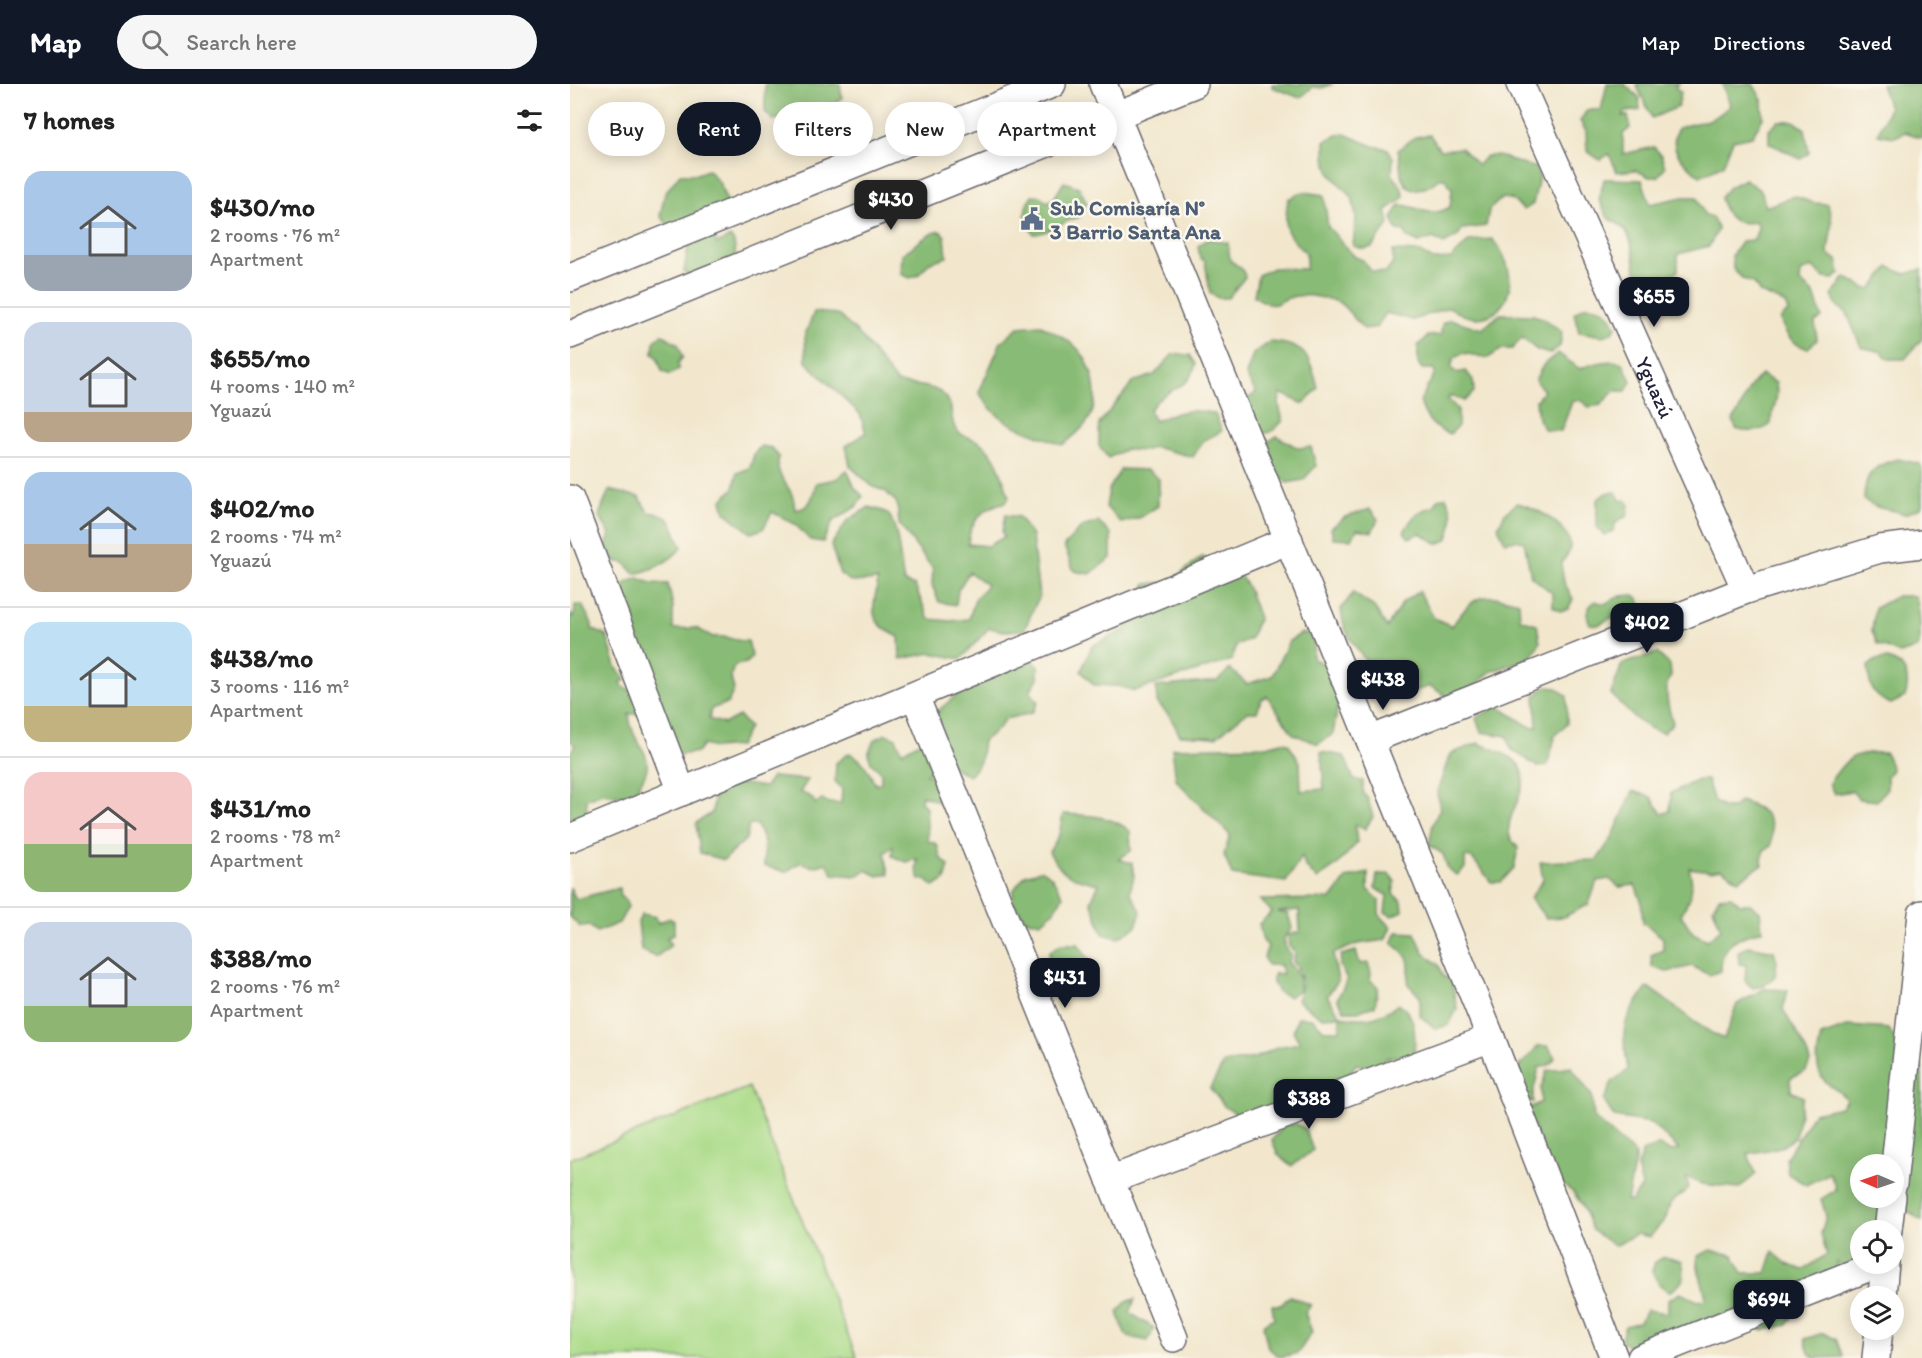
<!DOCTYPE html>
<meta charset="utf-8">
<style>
:root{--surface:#fff;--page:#f6f6f6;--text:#222;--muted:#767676;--line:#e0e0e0;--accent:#111827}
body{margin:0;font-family:Itim,sans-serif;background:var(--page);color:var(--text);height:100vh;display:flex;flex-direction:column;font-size:22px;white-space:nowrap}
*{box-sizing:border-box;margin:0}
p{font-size:20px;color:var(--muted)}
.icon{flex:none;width:33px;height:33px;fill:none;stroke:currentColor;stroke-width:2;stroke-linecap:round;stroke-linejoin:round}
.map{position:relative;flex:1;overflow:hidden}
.panel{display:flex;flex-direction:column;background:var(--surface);width:570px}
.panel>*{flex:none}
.top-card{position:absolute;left:18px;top:18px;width:570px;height:54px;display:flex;gap:12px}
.needle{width:39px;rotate:272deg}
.controls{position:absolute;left:1280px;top:1070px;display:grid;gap:12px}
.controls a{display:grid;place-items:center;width:54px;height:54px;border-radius:50%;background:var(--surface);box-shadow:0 3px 15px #0003;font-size:30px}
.price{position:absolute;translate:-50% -51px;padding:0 14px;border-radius:12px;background:var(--accent);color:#fff;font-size:20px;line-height:39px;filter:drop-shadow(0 2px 3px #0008)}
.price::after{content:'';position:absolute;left:50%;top:36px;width:18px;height:14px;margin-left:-9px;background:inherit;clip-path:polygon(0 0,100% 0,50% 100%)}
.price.on{background:#222;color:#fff}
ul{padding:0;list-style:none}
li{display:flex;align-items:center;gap:18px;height:150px;padding:0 24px}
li+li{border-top:2px solid var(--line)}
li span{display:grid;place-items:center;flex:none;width:168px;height:120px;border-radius:18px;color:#555}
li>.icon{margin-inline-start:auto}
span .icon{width:72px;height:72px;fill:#fffc;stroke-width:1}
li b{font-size:26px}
h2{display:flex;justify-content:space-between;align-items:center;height:72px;padding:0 24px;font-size:26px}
.pill{padding:0 21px;border-radius:27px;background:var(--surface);box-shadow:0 3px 15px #0003;font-size:21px;line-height:54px}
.pill.on{background:var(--accent);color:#fff}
header{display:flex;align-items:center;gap:36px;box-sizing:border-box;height:84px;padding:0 30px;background:var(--accent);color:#fff}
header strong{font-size:28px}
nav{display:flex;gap:33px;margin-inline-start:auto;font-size:21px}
.search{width:420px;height:54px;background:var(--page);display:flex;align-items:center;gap:15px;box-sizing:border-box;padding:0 21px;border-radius:33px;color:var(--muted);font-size:22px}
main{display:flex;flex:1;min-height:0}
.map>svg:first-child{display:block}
.green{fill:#abdb89;stroke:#667e62;stroke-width:1.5}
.forest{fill:#88bb75;stroke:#556e58;stroke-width:1.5;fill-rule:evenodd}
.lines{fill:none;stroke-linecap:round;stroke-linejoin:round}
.minor-casing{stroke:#6b676e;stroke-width:30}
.minor{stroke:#fff;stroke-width:27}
.labels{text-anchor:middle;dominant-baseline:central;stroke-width:5;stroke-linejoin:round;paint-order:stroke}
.service-label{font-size:21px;font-weight:bold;fill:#4e5e75;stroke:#fbf7ec;text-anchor:start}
.street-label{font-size:21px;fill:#22223b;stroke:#fbf7ec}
</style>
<header>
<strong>Map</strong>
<div class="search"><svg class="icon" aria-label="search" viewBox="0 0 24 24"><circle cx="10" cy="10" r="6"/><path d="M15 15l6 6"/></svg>Search here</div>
<nav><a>Map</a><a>Directions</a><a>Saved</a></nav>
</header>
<main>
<section class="panel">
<h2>7 homes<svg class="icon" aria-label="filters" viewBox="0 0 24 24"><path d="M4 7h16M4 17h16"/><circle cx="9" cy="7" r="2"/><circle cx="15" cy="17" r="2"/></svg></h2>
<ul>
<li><span style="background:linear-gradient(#a9c7e8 70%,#9aa5b1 0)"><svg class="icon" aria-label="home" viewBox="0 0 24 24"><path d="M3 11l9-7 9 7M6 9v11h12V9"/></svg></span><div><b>$430/mo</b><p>2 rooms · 76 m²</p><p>Apartment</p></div></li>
<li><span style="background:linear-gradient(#c9d6e8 75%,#b9a48a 0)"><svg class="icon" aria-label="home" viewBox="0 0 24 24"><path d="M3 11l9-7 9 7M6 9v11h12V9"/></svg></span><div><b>$655/mo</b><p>4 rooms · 140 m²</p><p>Yguazú</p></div></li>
<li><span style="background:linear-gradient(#a9c7e8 60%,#b9a48a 0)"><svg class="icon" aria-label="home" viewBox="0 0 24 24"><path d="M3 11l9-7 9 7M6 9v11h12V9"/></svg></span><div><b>$402/mo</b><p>2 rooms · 74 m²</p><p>Yguazú</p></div></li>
<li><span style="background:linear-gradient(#bfe0f5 70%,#c2b280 0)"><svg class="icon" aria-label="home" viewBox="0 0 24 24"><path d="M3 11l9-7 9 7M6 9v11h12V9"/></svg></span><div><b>$438/mo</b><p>3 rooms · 116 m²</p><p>Apartment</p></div></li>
<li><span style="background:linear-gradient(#f6c9c9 60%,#8fb573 0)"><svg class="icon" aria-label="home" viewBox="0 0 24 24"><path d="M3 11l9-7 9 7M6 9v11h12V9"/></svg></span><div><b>$431/mo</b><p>2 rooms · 78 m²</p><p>Apartment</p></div></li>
<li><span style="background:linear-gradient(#c9d6e8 70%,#8fb573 0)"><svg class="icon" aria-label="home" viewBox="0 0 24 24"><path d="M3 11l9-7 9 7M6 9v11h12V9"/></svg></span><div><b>$388/mo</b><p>2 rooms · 76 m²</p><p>Apartment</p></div></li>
</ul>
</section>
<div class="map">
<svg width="1352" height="1274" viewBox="0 0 1352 1274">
<rect width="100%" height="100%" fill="#fbf7ec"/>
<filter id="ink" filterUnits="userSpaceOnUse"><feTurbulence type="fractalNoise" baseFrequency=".0167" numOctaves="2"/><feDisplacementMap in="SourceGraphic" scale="12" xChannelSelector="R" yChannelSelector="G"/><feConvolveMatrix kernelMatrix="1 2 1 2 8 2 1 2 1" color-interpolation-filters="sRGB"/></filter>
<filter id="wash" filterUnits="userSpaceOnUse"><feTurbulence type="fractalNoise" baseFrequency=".008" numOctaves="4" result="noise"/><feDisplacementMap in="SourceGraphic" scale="24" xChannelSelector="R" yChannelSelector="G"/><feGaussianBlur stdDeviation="1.35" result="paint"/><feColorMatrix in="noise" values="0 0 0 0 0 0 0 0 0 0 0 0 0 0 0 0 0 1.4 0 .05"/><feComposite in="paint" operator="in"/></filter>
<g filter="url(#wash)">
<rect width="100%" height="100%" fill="#f2e7cd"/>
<!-- green -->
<path class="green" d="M179 1003 287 1274H0V1075Z"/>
<!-- forest -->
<path class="forest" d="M195 0H270L272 14 257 24V33L266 46 245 63 235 61 222 33 203 36 195 28Z
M702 0H763L752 4 743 3 730 14 702 3Z
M1037 0H1054L1069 13 1070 26 1055 28 1053 32H1058L1060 44 1053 50V70L1084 63 1091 71 1095 83 1088 93H1079L1066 86 1047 88 1039 70 1030 76 1017 67 1016 47 1010 37 1017 26H1031Z
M1066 0H1109L1105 3 1111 8 1108 23 1082 34Z
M1152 0H1183L1192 16 1193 34 1182 52 1163 56 1153 81 1130 92C1113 78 1097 66 1108 44 1131 35 1140 42 1160 21Z
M1311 0H1352V54L1335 48 1325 53 1308 50 1319 24Z
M1208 37H1224L1235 45 1239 69 1231 75 1199 59V45Z
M772 49 803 62 818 65 823 74 822 90 831 102 834 113 816 127 819 140 802 163 794 165 783 162 786 133 782 113 761 91 755 74V57Z
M860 51 870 66 891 64 908 81 916 72C935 69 947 82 965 83L969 93 963 120 954 126 941 115 932 114 919 126 916 142 892 145 888 152 874 160 863 154 849 159 836 153 835 147 827 146 822 134 830 121C849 122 861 135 880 123L882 105 875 94H869C858 106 836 113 831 90 830 82 830 74 828 66L845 53Z
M138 86 149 98 159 123 143 150 147 160 160 153 164 158 167 180 137 201 114 188 118 163 90 132 95 109 110 90H127Z
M1034 95 1072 96 1080 120 1113 113H1127L1134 130 1142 133 1148 145 1139 162 1108 170V187L1095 194 1082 198 1066 187C1063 163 1062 144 1038 134L1029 116Z
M1175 95 1192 108 1195 123 1225 112 1243 119 1257 120C1266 139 1259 150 1258 170L1267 176 1270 189 1264 195 1254 194 1242 183 1231 188 1230 198 1244 210 1252 234 1245 238 1247 256 1238 264C1222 262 1215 249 1210 235L1218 228 1216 220 1190 209 1184 199 1173 195 1163 185 1162 171 1172 157 1184 156 1188 144 1186 138C1163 141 1157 136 1150 114L1159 103Z
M494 98 509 103 517 119 510 133C491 137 482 149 464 150 453 137 452 126 462 111L470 112 477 118 484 114Z
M733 108 754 111 758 143 785 173 793 176 801 187 816 189 823 179V167L850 168 863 176 881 175 899 157 922 155C963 200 926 258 879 223L843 236 816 229 807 243 794 245C786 238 776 222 768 218 757 214 737 210 726 212 702 216 712 229 684 212L688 191 703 184 736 185V169C713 149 714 144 718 115Z
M370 147 375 152 377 173 360 178 348 191 340 194 331 190 332 170C345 163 356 149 370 147Z
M638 155 658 159 660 176 673 186 675 193 658 214H648L640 209 635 177 630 174 628 162Z
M1319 183 1336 190 1352 185V255L1335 275H1318L1312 268 1291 263 1277 229 1267 222 1262 212 1275 193 1294 204 1301 205Z
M1015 222C1033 222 1039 227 1046 243 1036 258 1025 249 1009 248L1004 229Z
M244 228 267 230 290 251 327 299C347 302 377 300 381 325 382 332 382 341 387 347 394 354 403 353 411 359 428 371 433 395 439 413L436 418C413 423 399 438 398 460L418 462 434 453 432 448 435 431 449 433 462 452 469 513 454 546 434 547 419 544 391 575 361 569 330 575 329 553C296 537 303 528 308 496L282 498 270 490 261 461 278 436 299 423C304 425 313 426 317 429 329 439 330 482 334 498L345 502 359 535 380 537 399 535 405 515 417 501 399 488 388 506 386 521 369 518 362 501 363 485 329 440 327 419 315 407 303 403 280 382 276 362 296 349 290 330 236 278 235 251Z
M930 230 963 231 973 234 992 248 990 262 979 270 967 266 952 254 942 265H932L918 274 893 269 884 274 881 283 886 289 896 287 903 296 904 308 894 317 881 311 878 315 888 326V342L880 350C863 345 854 333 850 317L865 289 863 285H852L848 279V262L858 252 871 251 872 240 880 235 912 245Z
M471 241C483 248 500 256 509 266 515 273 520 284 522 291 531 326 520 341 492 361 457 345 429 344 409 308L431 258 448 243Z
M92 250 108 260 113 273 108 279 109 285 100 291 92 287 87 272 83 269 84 258Z
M700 258C735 260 740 272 748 304L734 320 710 309 709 321 713 337 701 348 690 350 676 330 677 315 686 309 676 291 683 270Z
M988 269 1010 285C1022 279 1040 275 1053 279L1061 297 1056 307H1044L1031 321 1019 323 1010 316 1002 318 991 347 975 346 968 335 966 316 974 307 965 296 974 280Z
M603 270 620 271 626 280C618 304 611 299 593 312 587 316 583 322 579 326L585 337C606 328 622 323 645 330L652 347 633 357 623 373 584 363 573 367 556 365 538 374 529 362V340L563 298 584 291Z
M1192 291 1206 299C1209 321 1202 321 1201 340 1192 348 1177 349 1166 345L1163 336C1174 323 1176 300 1192 291Z
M707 352 728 364 741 363 746 382 733 396 717 399 695 377 698 358Z
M191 362 202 364 209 373C204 389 216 397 222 411 224 415 224 421 225 426 241 424 243 413 246 399L266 395 277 386 285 404 293 412 286 423 263 437 253 458 240 456 225 440 202 428 193 445 181 449 155 428 152 416 164 404 167 389 180 384 184 370Z
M1328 375 1350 380 1352 384V421L1350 424 1335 430C1318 424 1310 427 1294 416 1294 390 1303 381 1328 375Z
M551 385 578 386 589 395 588 422 569 434 551 439 536 423 539 405Z
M39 406 69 413 78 428C105 431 101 441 112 463 100 478 84 485 65 490L54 478H46L36 463 40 450 29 432Z
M1046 408 1051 417 1056 416 1059 420 1057 433C1048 435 1045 438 1043 447L1035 451 1027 444V416L1036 409Z
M876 413C884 427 884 442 877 456L868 460 850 449 839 454 834 448C842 433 847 426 864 423L868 415Z
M947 419C965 423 1001 442 1000 463 1000 469 994 475 991 480L994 498 1003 515 998 525 990 527 983 523V510L961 492 954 458 946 456 935 458 928 443 935 429Z
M800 425 808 435 802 448 787 445 782 455 763 454 761 444 775 433Z
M528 438 541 450V474L520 490 504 487 494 462 512 443Z
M632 473C677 490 672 489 689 534L680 555 666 561 662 576 564 607 548 602 524 601 511 587 522 562 554 546 570 526 575 500 599 498Z
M68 494 81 499 98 500 103 522V545L126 544 143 553C153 550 166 558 178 557L182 572 176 579 166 581C159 588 161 596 164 605L158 619 141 625 139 635 154 640 169 632 179 643 169 662 145 664 133 661 128 668 107 671 59 554 66 545 44 524C43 507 52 500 68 494Z
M849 507 864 534 882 542C905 510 911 508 949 518L950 535 967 540 970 559 960 574 920 588 901 606 879 614 860 602 827 613H815C807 602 804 590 797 579 783 558 774 552 771 525L783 509 804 523 817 543 833 518Z
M1063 511 1069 515 1073 532 1060 542 1041 534 1028 541 1020 540C1015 529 1016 525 1025 517L1035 520 1050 512Z
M1327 512H1345C1350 523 1352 553 1348 563 1344 566 1335 568 1330 570L1307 560 1302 547 1305 524Z
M5 521H12L22 540V545L37 552 46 583 56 596 51 598 53 603 67 609 74 630H59C62 670 98 668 60 713L32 709 16 715 17 726 9 738 0 736V669L5 661 0 657V530L4 533Z
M732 549 744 552 743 575 756 580 770 609 763 650 748 660 723 650 697 612 691 616 687 628H677L646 653 610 651 600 633 587 618 586 603 647 597 660 585 677 600 702 592 719 557Z
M446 561 468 582V594L460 607 468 618 462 629 435 635 429 644 413 657 410 678 399 692 371 676 356 690 376 697 382 707 372 719 352 711 351 717 356 724 358 757 367 760 370 773 379 782 375 796 364 803 355 795 350 796 346 784 348 775 336 778 322 772 323 762 315 769 319 790 308 792 296 786 287 792 263 790 257 779 243 783 231 778 216 788 194 782V759L187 741H179L176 755 154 776 130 769 126 739 142 729 144 712 161 698 195 703 202 693 238 696 230 708 241 713 246 720 252 715 259 719H271L272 705 265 697 266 679 279 669C296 677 297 686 306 701L311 699V688L302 680 298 670 304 656 316 650 326 654 332 668 353 656 363 631Z
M1087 569 1100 581 1101 592C1092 601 1099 627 1103 639L1093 649C1069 643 1058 627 1041 610L1052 580Z
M1317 575C1336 580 1341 595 1335 613L1321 620C1301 612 1299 602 1298 582L1306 576Z
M976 603 987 604 997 612V640L983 653 985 654 977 682 968 683 941 665 937 652 911 648 906 634 928 622 960 643H967L965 612Z
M712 658 718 659 730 678 731 707 754 705 751 668 774 672 784 696 793 697V709L798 715 803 733 795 745 785 741 787 759 766 782 747 795 735 782 732 772 716 798 662 791 654 771 660 751 606 696 602 664 696 662Z
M908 659C917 663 929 666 938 672 976 694 931 727 940 753 942 757 946 761 948 764L944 784 931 798H921L902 774 895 773V784L887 791 878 785 873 770 859 761 863 740 870 724 867 708 880 670Z
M1316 669 1322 686 1317 692V704L1307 717 1289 715 1282 707 1264 710 1259 699C1278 673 1282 667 1316 669Z
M1128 696H1137L1144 718 1154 724H1163L1170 717C1196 725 1205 733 1201 762L1193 767 1192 781 1168 796 1152 785 1140 787 1119 784C1125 803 1121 813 1111 831L1123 849 1137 856 1151 845 1143 823 1149 813 1161 812 1170 820H1180L1190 827 1192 846C1166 855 1151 856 1151 887L1139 891 1122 882 1097 888 1082 883 1081 871 1093 866V854L1073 838 1071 816 1065 801 1049 803 1039 795 1027 797 1019 820 994 833 976 834 960 814 973 796 970 778 1027 776 1042 754 1063 707 1081 713 1092 730 1100 727 1101 709Z
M493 730C517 731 541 731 560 747L561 767 548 775 562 779 564 792 560 808 571 827 566 843 548 854 533 850 521 817 529 800C503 795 492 792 479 768L489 751Z
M472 786 481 792 493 812 483 828 471 838 456 836 443 819V807L455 791Z
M798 789V805L809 816V830L821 843 815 856 787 860 763 870 768 897 757 912 771 932C795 937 809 934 829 920 848 933 845 951 844 972L819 973 801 984 786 980 776 995 766 994C747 1017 724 1002 708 1027L689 1023 671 1033 655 1023 640 1004 654 979 685 974 708 963 730 959 723 947 728 933 742 934 754 946H770V932L751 933 727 916C734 900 733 892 723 877L726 869 719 862 718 851 730 848 729 826 707 828 718 830 722 844 714 854 716 865 722 871 718 878 729 892V906L719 913 708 908 702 897 705 889 712 890 711 881H697L694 873 698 862 693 857 689 840 702 828 690 816 761 815 777 794Z
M819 790 825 797 823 810 832 817 833 827 822 832 815 828 817 811 805 804 807 791Z
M0 803 6 815 49 804 50 813 55 815 58 823 49 839 27 848 18 841 10 843 0 833Z
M72 830 86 833 88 839 99 834 104 837V850L97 854 101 861 86 873 71 866 68 838Z
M827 848 845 849 854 869 869 881 874 893 881 894 887 925 879 941 866 945 850 932V913L838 900C840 876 842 874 822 859Z
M491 860H508L521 878 507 902 481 889 479 868Z
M1178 862 1204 867 1207 877 1205 892 1194 902 1183 904 1175 897 1176 881 1169 880 1168 868Z
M786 867 790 880 798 879 801 889 800 896 808 903 805 922 789 927H775L767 915 777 896 770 882 771 871Z
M1078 903C1105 921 1124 942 1154 955L1167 920 1194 905 1218 906 1213 925C1222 943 1235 958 1240 978L1236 987 1220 994 1221 1007 1233 1013 1225 1054 1211 1063 1178 1070 1186 1090 1169 1104 1132 1100 1116 1093 1119 1104 1100 1120 1096 1134 1080 1153 1066 1150 1045 1162 1022 1146 1012 1121 1003 1108 986 1096 956 1026 971 1018V1004L977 987 1001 983 1022 1012 1024 1034 1066 1071 1057 1117H1062L1072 1102 1067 1083 1072 1068 1089 1061 1099 1067 1109 1066 1081 1039 1044 1033 1034 1017 1042 998 1058 986C1051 941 1051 939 1078 903Z
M1280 942 1319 945 1331 967 1348 986 1352 982V1137L1324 1117C1315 1132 1309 1146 1290 1146V1179L1276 1184 1266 1178 1267 1190 1227 1218 1224 1230 1217 1241 1194 1246 1183 1244 1068 1273 1051 1255 1055 1242 1070 1238 1076 1226 1098 1229V1216L1110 1209 1128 1217 1136 1215C1134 1199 1126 1188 1128 1172L1141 1166 1163 1171 1173 1189H1196L1203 1168 1217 1180 1233 1186 1257 1170 1251 1150 1256 1132 1251 1115 1266 1106 1260 1089 1236 1101 1218 1090 1216 1074 1244 1029 1271 1023 1276 1016C1271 1006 1262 1005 1255 997 1243 984 1248 967 1251 952ZM1290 1080H1323V1113H1290Z
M968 962H978L985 974 979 981 968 984C968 997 961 1006 963 1018L952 1021 942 991Z
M727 1040 735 1045 743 1066 722 1082 708 1071 702 1056 714 1041Z
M1094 1173 1112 1177C1116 1193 1114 1200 1099 1208L1089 1200 1082 1187 1085 1178Z
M720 1212 741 1221 735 1229 742 1248 728 1269 710 1273 698 1264 693 1241 704 1234 702 1221H711Z
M565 1215 560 1229 584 1244 578 1257 560 1253 555 1250 548 1228 556 1218Z
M1253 1249 1266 1255 1273 1273 1244 1274 1239 1269 1235 1255Z"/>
</g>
<g filter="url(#ink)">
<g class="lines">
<!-- minor casing -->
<g class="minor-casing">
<g id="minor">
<path d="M533 0 921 954 1044 1274"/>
<path id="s1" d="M950 0 1176 506"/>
<path d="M0 194 482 0"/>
<path d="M0 251 624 0"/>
<path d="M0 415 112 708"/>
<path d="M345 612 604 1254"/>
<path d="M800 656 1176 506 1310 465 1352 460"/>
<path d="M0 754 719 456"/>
<path d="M540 1096 921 954"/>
<path d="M1323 1100 1352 830"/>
<path d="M1318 1146 1322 1113"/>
<path d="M1312 1212 1315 1179"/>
<path d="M1071 1274 1310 1179"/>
<path d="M1306 1274 1309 1245"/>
</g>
</g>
<!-- minor -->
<use href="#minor" class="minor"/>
</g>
</g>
<!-- icons -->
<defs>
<g id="civic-bare" transform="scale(1.8)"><path d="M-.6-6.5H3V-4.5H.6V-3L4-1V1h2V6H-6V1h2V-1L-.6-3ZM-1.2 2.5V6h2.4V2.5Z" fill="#5c6f8a" stroke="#fbf7ec" stroke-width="2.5" paint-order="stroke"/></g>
</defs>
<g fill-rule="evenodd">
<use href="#civic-bare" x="462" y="135"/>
</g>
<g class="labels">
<!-- service labels -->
<g class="service-label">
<text x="480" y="123">Sub Comisaría N°<tspan x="480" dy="24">3 Barrio Santa Ana</tspan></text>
</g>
<!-- street labels -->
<g class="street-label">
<text stroke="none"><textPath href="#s1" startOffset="332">Yguazú</textPath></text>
</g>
</g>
</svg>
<div class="controls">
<a><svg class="needle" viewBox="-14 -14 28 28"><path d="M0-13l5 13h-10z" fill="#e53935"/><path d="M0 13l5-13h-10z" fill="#767676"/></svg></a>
<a><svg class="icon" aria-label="locate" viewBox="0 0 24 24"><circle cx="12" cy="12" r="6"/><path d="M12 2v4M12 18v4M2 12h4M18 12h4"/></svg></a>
<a><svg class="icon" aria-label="layers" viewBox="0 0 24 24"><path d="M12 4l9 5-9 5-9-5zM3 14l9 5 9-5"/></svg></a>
</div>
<b class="price on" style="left:321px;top:147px">$430</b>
<b class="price" style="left:1084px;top:244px">$655</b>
<b class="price" style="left:1077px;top:570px">$402</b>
<b class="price" style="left:813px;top:627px">$438</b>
<b class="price" style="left:495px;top:925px">$431</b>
<b class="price" style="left:739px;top:1046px">$388</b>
<b class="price" style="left:1199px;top:1247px">$694</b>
<div class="top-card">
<a class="pill">Buy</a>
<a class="pill on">Rent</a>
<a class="pill">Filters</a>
<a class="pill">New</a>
<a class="pill">Apartment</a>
</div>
</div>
</main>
